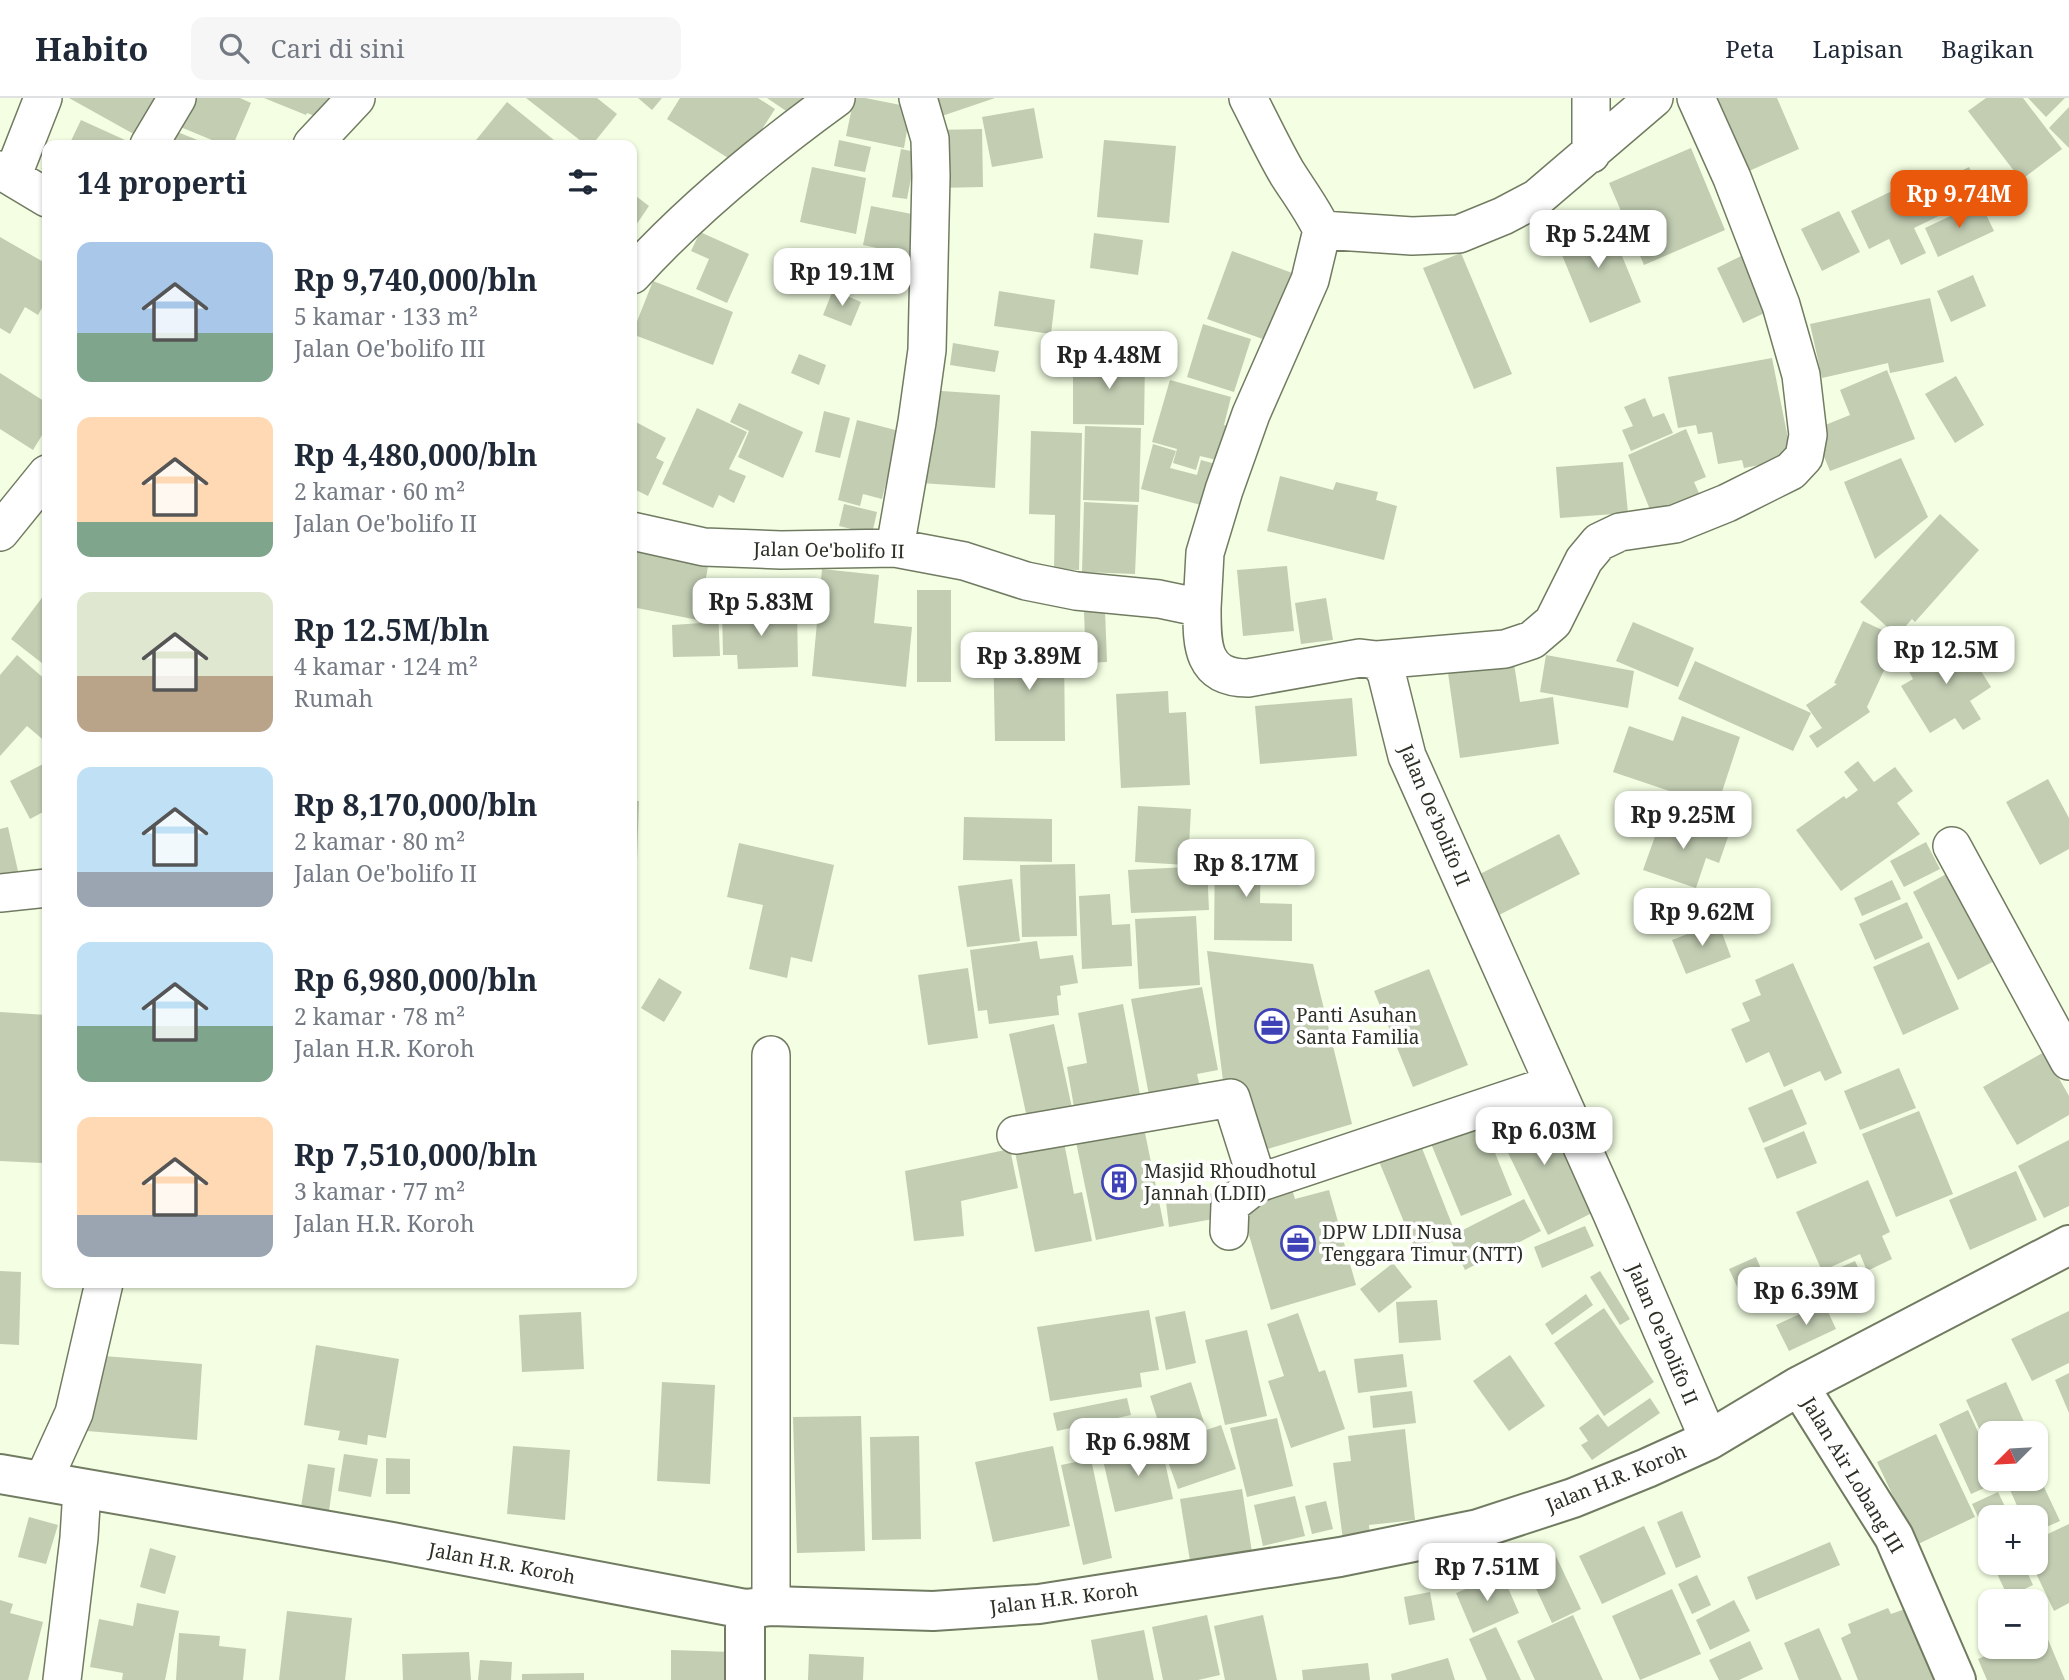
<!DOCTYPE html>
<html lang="id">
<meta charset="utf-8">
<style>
:root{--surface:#fff;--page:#f6f6f7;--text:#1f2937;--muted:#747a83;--line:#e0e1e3;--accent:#ea580c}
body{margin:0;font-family:"Noto Serif",serif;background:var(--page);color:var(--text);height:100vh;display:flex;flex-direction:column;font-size:26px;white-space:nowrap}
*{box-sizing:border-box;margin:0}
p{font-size:23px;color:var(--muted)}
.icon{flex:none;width:38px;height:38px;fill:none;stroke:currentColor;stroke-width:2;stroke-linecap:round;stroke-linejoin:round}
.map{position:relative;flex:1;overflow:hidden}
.panel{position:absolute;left:42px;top:42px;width:595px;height:1148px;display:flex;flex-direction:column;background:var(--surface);border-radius:14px;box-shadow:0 2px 5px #0004}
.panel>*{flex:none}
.needle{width:46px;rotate:246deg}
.fabs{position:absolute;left:1978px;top:1323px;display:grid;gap:14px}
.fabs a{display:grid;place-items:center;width:70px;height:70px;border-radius:14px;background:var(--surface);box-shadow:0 2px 5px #0004;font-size:35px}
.price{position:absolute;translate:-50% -60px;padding:0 16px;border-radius:14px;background:#fff;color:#222;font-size:23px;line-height:46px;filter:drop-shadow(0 2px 4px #0008)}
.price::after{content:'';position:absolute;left:50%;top:42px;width:21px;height:16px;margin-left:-10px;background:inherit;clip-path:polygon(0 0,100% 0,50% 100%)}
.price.current{background:var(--accent);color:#fff}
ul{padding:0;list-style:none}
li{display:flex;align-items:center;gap:21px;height:175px;padding:0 35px}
li span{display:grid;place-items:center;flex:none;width:196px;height:140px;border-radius:14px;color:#555}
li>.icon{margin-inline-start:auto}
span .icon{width:84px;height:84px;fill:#fffc;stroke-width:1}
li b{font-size:30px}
h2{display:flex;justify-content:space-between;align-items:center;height:84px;padding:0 35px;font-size:30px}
header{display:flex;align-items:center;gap:42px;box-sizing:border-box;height:98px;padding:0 35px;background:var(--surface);border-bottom:2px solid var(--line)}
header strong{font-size:33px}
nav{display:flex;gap:38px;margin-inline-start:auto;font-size:24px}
.search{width:490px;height:63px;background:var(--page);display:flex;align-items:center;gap:18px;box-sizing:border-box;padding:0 24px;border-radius:14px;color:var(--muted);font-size:26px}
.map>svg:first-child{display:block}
.building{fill:#c2cdb2}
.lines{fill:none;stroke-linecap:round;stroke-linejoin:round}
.street-casing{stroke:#717b62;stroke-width:40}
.secondary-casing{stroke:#717b62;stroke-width:42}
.street{stroke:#fff;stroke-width:37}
.secondary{stroke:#fff;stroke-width:38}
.labels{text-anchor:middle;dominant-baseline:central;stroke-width:7;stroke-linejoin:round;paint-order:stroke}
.street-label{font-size:19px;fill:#2c3126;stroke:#fff}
.poi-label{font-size:19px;fill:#2c3126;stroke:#fff;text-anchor:start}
</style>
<header>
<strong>Habito</strong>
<div class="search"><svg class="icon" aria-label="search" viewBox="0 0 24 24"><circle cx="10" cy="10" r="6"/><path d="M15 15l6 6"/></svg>Cari di sini</div>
<nav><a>Peta</a><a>Lapisan</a><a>Bagikan</a></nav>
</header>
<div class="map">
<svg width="2069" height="1582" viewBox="0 0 2069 1582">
<rect width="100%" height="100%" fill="#f3fee2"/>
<!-- building -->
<path class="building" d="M69 0H163L148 44Z
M190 0H240L251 5 233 47H224L178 28Z
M264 0H337L328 23 307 15 306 17Z
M526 0H597L617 16 592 47H586Z
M638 0H662L652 12Z
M680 0H758L775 11 739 67 667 21Z
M767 0H808L795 19Z
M854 0H865L911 9 904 50 846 38Z
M923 0H995L930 22Z
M1703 0H1777L1799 51 1740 77Z
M1986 0H2023L2062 51 2021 82 1968 13Z
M2028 0H2065L2046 19Z
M507 4 560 47H472Z
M2069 9V50L2049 30Z
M1034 10 1043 60 992 69 982 19Z
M81 22 136 47H69Z
M170 31 210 47H164Z
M982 31 983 89 936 90 935 32Z
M839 42 871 49 865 74 834 68Z
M1104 42 1176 48 1169 125 1097 119Z
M1691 50 1725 132 1644 167 1609 85Z
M901 51 916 54 907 101 892 99Z
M812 69 866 80 856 136 800 124Z
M1969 69 1982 97 1914 130 1926 155 1901 167 1889 141 1869 151 1851 113 1894 92 1890 84 1909 75 1918 94Z
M632 95 649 108 632 133Z
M1980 104 1994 133 1938 159 1925 130Z
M871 108 922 118 914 158 863 147Z
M1839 113 1860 154 1822 173 1801 131Z
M1606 119 1641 204 1590 225 1555 140Z
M700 134 749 156 727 205 696 191 709 161 691 153Z
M1094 135 1143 142 1138 177 1090 170Z
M0 139 47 166V201L38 217 25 209 10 236 0 230Z
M1232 153 1295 176 1271 244 1207 221Z
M1461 155 1512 276 1474 291 1423 170Z
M1743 157 1769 213 1743 225 1717 170Z
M1973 177 1986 208 1951 224 1937 193Z
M653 183 733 214 713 267 632 236Z
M833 192 861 204 851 228 823 217Z
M999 193 1055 202 1051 236 994 228Z
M1930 200 1944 264 1890 275 1888 265 1822 280 1810 226Z
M1203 226 1251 241 1234 294 1187 279Z
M953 245 999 253 995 274 950 267Z
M799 256 826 267 819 287 791 275Z
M1073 260 1145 261 1144 327 1073 326Z
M1772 260 1792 361 1744 370 1742 362 1718 366 1712 334 1698 336 1696 327 1678 330 1668 279Z
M1887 272 1915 341 1830 373 1813 332 1850 317 1840 292Z
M0 275 47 305V329L33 352 0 331Z
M1956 278 1984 327 1955 345 1925 296Z
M1170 282 1231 299 1224 327 1238 331 1229 365 1200 358 1196 372 1173 365 1177 351 1152 344Z
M927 292 1000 297 995 390 921 385Z
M1645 300 1653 319 1664 315 1673 335 1631 353 1622 332 1633 328 1624 309Z
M739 305 803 334 783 380 738 359 749 333 730 324Z
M697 310 747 334 729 371 746 378 734 405 719 397 713 410 662 386Z
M824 313 850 320 840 360 815 354Z
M632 322 666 340 656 360 664 364 648 398 632 390Z
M857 322 899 333 882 401 863 396 860 408 838 402Z
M1085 328 1141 330 1139 404 1083 402Z
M1686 331 1706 379 1694 384 1703 404 1655 424 1628 357Z
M1031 333 1082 335 1079 472 1054 471 1055 417 1029 416Z
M1153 346 1176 353 1170 370 1197 377 1201 362 1223 368 1212 410 1141 391Z
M1901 360 1928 419 1875 461 1844 384Z
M1623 364 1628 415 1560 420 1556 369Z
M1280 378 1333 392 1336 384 1378 394 1376 402 1397 408 1384 462 1267 433Z
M1084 404 1138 407 1135 476 1082 474Z
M844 406 877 414 872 436 839 428Z
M1940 416 1979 452 1915 524 1912 521 1897 538 1860 504Z
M669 445 711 453 698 522 632 509V453L666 460Z
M1287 468 1294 533 1243 538 1237 472Z
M822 471 879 477 874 525 912 529 906 589 812 578Z
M917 492H951V584H917Z
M47 493V569L11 541Z
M1326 500 1333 542 1301 546 1295 505Z
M718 510 720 558 673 559 672 527 702 525V511Z
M797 511 798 569 738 571 737 557H723L722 512Z
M1105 513 1107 564 1086 565 1084 514Z
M1863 523 1899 540 1867 609 1870 614 1817 650 1809 638 1822 630 1806 607 1837 586 1834 585Z
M1633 524 1694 550 1678 589 1616 563Z
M1959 538 1991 589 1970 603 1981 621 1963 632 1955 620 1930 635 1901 588 1913 581 1907 570Z
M1046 543V554H1064L1065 643H995L993 544Z
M17 557 47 583V645L27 628 0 658V577Z
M1546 557 1634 573 1628 610 1540 594Z
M1513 559 1520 604 1553 599 1559 646 1460 660 1447 568Z
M1695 563 1811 615 1793 653 1678 601Z
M1168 593 1169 615 1186 614 1190 687 1121 690 1116 596Z
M1352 600 1357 658 1260 666 1255 608Z
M1682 618 1740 639 1717 709 1613 674 1629 628 1673 643Z
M1858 663 1874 684 1895 669 1913 693 1897 705 1920 736 1841 793 1796 732 1844 698 1846 701 1858 692 1844 674Z
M47 664V712L30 721 10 683Z
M2048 681 2069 720V751L2040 767 2006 704Z
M632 703H639L637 762 632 761Z
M1138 708 1191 711 1188 767 1135 764Z
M1663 716 1728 739 1719 765 1706 760 1696 790 1643 772Z
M964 719 1052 721V764L963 762Z
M8 729 20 782 0 787V731Z
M1559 736 1580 776 1499 817 1478 777Z
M1926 744 1940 771 1904 789 1890 763Z
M739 745 834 767 812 864 791 859 787 880 749 871 763 807 727 799Z
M1215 747H1261L1260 805 1292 806V843L1214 842Z
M1075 766 1077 838 1022 839 1020 767Z
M1207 768 1209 812 1131 815 1128 772Z
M1952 773 1998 861 1958 882 1913 794Z
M1012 781 1020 843 967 849 958 788Z
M1892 782 1901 801 1862 818 1854 800Z
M1110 796 1112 827 1130 826 1132 868 1082 871 1079 798Z
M1907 804 1923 840 1875 862 1859 826Z
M1196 818 1200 887 1139 891 1135 821Z
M1718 824 1731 859 1686 876 1672 842Z
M1037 843 1040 861 1073 857 1078 885 1060 888 1061 897 1057 898 1059 917 989 926 987 912 978 913 970 852Z
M1929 844 1959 911 1903 937 1873 869Z
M1207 853 1313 866 1352 1026 1261 1053 1224 991Z
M1793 865 1842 975 1825 983 1820 973 1784 989 1769 954 1746 965 1731 931 1750 923 1742 905 1761 897 1755 882Z
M968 870 978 940 928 947 918 877Z
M1429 871 1468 967 1413 989 1374 893Z
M659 880 682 894 664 924 641 910Z
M1202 889 1218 972 1197 976 1200 989 1151 1008 1131 901Z
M1123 906 1140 997 1074 1009 1067 969 1087 965 1078 915Z
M0 914 47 917 42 1065 0 1063Z
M1054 926 1072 1010 1027 1020 1009 936Z
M2044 954 2069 998V1017L2017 1047 1983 989Z
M1899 970 1916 1010 1860 1032 1844 993Z
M1792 991 1807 1026 1763 1045 1748 1010Z
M1531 1001 1545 1029 1553 1025 1596 1113 1548 1137 1491 1020Z
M1919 1013 1953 1096 1896 1119 1862 1036Z
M1479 1015 1512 1097 1461 1118 1427 1036Z
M1143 1025 1164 1128 1096 1142 1075 1039Z
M1804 1033 1817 1065 1777 1081 1764 1050Z
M1063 1039 1074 1096 1082 1094 1092 1143 1035 1154 1014 1049Z
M1418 1040 1455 1134 1415 1151 1376 1056Z
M2069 1042V1108L2044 1120 2018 1068Z
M1010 1051 1018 1090 961 1103 964 1138 914 1143 905 1073Z
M2016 1073 2037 1122 1970 1152 1949 1102Z
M1868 1082 1890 1134 1882 1138 1892 1161 1867 1173 1860 1156 1822 1173 1796 1114Z
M1291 1088 1295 1101 1329 1092 1356 1187 1271 1212 1239 1103Z
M1217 1094 1224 1119 1169 1129 1166 1104Z
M1524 1101 1541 1133 1465 1172 1449 1139Z
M1585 1128 1594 1148 1542 1170 1534 1149Z
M1756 1159 1767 1185 1741 1197 1729 1171Z
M1855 1163 1863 1180 1840 1190 1832 1173Z
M1393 1165 1412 1189 1379 1215 1360 1191Z
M0 1173 21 1174 19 1247 0 1246Z
M1600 1173 1630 1221 1620 1227 1590 1179Z
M1586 1196 1593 1207 1552 1237 1545 1226Z
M1437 1202 1441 1242 1399 1245 1396 1204Z
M1824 1205 1836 1231 1789 1253 1776 1227Z
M1604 1210 1654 1284 1604 1318 1554 1245Z
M1149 1212 1159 1272 1140 1275 1142 1289 1050 1303 1037 1229Z
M1185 1213 1196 1265 1166 1272 1155 1219Z
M2069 1213V1265L2032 1283 2011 1241Z
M581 1214 584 1271 522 1274 519 1217Z
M1298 1215 1319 1274 1325 1272 1345 1331 1291 1350 1268 1283 1284 1278 1267 1226Z
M1247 1232 1267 1318 1225 1327 1205 1242Z
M316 1247 399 1261 386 1340 368 1337 367 1347 338 1342 340 1333 304 1327Z
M1403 1256 1407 1289 1358 1295 1354 1261Z
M92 1257 202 1266 197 1342 87 1333Z
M1510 1257 1545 1308 1509 1333 1473 1283Z
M2069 1275V1315L2055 1282Z
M662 1284 715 1287 710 1386 657 1383Z
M1191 1284 1205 1328 1164 1342 1150 1298Z
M2006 1284 2029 1335H1990V1354L1966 1302Z
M1412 1293 1416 1325 1373 1330 1370 1298Z
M1127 1300 1131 1317 1057 1333 1053 1315Z
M1650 1300 1660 1315 1592 1362 1581 1347 1588 1343 1579 1330 1598 1316 1608 1329Z
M1968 1312 1990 1360V1381H1999L2000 1383 1971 1396 1939 1326Z
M861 1318 865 1453 797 1455 793 1319Z
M1277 1320 1293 1388 1247 1399 1230 1330Z
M1221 1327 1236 1371 1178 1391 1162 1347Z
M1405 1331 1415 1422 1369 1427 1370 1439 1343 1442 1333 1365 1351 1363 1348 1338Z
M1936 1336 1975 1419 1916 1447 1877 1364Z
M919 1338 921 1441 872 1442 870 1339Z
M1161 1346 1173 1401 1115 1414 1102 1358Z
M513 1348 570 1352 565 1422 507 1416Z
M1053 1348 1070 1428 993 1444 975 1364Z
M344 1356 378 1361 371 1399 338 1393Z
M386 1360 410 1361V1396H386Z
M1091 1361 1112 1460 1083 1467 1061 1367Z
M308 1366 335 1370 328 1420 300 1415Z
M2035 1370 2060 1423 2035 1434V1419H2022L2007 1385 2017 1381H2035Z
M1242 1391 1252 1454 1190 1463 1180 1401Z
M1998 1394 2010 1419H1990V1445L1972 1406Z
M1295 1398 1305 1438 1263 1448 1254 1407Z
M1326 1403 1333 1431 1312 1436 1305 1408Z
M1682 1413 1701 1459 1676 1470 1657 1424Z
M29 1419 58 1427 46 1466 18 1459Z
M2069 1426V1505L2054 1513 2031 1465H2035V1442Z
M1644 1428 1666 1476 1602 1506 1579 1458Z
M1830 1444 1840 1467 1756 1502 1747 1479Z
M150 1450 176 1458 165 1496 140 1489Z
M1554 1454 1581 1511 1552 1525 1525 1467Z
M1992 1465H2023L2033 1487 2008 1499Z
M1502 1476 1519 1515 1473 1535 1456 1495Z
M1697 1477 1711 1507 1692 1516 1678 1486Z
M1672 1491 1701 1556 1640 1582 1612 1518Z
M1430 1494 1435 1522 1409 1527 1404 1499Z
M0 1502 13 1506 10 1515 43 1524 28 1582H0Z
M1734 1502 1750 1533 1710 1552 1696 1522Z
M137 1505 179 1513 165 1582H122L123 1575 90 1569 99 1521 133 1528Z
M1888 1510 1891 1516 1905 1511 1934 1582H1858L1841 1540 1851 1535 1848 1526Z
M287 1513 352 1520 345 1582H279Z
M1207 1517 1220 1577 1198 1582H1163L1152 1529Z
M1263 1517 1277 1582H1225L1214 1528Z
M1573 1517 1603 1582H1535L1517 1543Z
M1496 1529 1521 1582H1487L1469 1541Z
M1819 1530 1842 1582H1799L1784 1545Z
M1144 1532 1154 1582H1098L1091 1542Z
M2044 1532 2065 1582H1987L1978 1561 2006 1549H2035V1536Z
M179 1535 220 1538 219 1548 246 1551 243 1582H176Z
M1750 1543 1763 1571 1739 1582H1719L1709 1562Z
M671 1552 732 1554V1582H671Z
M469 1554 471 1582H403L402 1556Z
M809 1556 864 1559 863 1582H808Z
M1448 1560 1455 1582H1392L1391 1576Z
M480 1562 512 1564 511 1582H478Z
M1368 1565 1370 1582H1303L1302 1572Z
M584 1575V1582H522V1576Z"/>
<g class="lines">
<!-- street casing -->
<g class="street-casing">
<path id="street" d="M1248 0C1261 25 1273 51 1287 75 1299 94 1312 111 1322 132L1412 138 1459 136 1503 118 1537 100 1654 0
M1591 0V56
M149 47 177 0
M312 47 356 0
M0 72 47 100
M12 79 43 0
M632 177C693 110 763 53 836 0
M632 433 704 449 781 452 895 450 964 463 1026 483 1076 493 1159 501 1202 510C1202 546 1201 580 1248 580L1360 560 1377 562 1386 574 1407 658 1612 1116 1709 1342
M0 434 47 376
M895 450 917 324 927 252 931 78 930 41 918 0
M1202 510 1205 455 1224 392 1251 316 1310 182 1322 132
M1377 562 1505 551 1532 542 1553 524 1584 462 1599 444 1620 434 1675 426 1727 405 1791 373 1804 359 1808 337 1801 277 1781 207 1732 80 1696 0
M1952 748 2069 963
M0 795 47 790
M771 957V1508
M1016 1037 1231 1000 1258 1085 1554 986
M1229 1133 1230 1107 1258 1085
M43 1383 74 1315 104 1185
M62 1582 79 1440 82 1391"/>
</g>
<!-- secondary casing -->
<g class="secondary-casing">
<path id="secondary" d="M1799 1288 1894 1439 1956 1582
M0 1376 392 1444 745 1511 771 1508 933 1513 1039 1506 1340 1459 1478 1431 1573 1400 1647 1370 1709 1342 1799 1288 2069 1147
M745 1582V1511"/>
</g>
<!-- street -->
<use href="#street" class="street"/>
<!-- secondary -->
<use href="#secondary" class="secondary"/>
</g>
<!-- icons -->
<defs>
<g id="office-ring" transform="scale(1.75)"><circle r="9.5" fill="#fff" stroke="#3f42b7" stroke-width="1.5"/><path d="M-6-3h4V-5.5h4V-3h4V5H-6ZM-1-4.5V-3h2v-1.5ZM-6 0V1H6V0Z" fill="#3f42b7"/></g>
<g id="building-ring" transform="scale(1.75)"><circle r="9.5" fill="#fff" stroke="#3f42b7" stroke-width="1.5"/><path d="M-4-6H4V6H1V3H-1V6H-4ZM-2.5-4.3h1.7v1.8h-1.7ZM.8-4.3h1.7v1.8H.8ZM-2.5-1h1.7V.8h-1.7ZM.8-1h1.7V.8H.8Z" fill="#3f42b7"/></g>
</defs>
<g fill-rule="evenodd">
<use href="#office-ring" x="1272" y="928"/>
<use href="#building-ring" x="1119" y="1084"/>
<use href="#office-ring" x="1298" y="1145"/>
</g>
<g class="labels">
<!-- street labels -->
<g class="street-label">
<text transform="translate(829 452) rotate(1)">Jalan Oe'bolifo II</text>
<text transform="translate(1435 717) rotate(67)">Jalan Oe'bolifo II</text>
<text transform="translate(1663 1236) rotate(67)">Jalan Oe'bolifo II</text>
<text transform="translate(1853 1377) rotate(59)">Jalan Air Lobang III</text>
<text transform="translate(1616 1380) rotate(-22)">Jalan H.R. Koroh</text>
<text transform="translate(502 1465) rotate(11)">Jalan H.R. Koroh</text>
<text transform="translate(1064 1500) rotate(-7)">Jalan H.R. Koroh</text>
</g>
<!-- poi labels -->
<g class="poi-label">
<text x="1296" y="917">Panti Asuhan<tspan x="1296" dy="22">Santa Familia</tspan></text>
<text x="1144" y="1073">Masjid Rhoudhotul<tspan x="1144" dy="22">Jannah (LDII)</tspan></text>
<text x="1322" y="1134">DPW LDII Nusa<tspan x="1322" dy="22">Tenggara Timur (NTT)</tspan></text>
</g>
</g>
</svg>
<div class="fabs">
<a><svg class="needle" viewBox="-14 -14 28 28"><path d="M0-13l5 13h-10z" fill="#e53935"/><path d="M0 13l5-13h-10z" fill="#747a83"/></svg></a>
<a>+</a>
<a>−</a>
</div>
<b class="price current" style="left:1959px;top:132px">Rp 9.74M</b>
<b class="price" style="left:1598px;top:172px">Rp 5.24M</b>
<b class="price" style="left:842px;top:210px">Rp 19.1M</b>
<b class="price" style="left:1109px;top:293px">Rp 4.48M</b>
<b class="price" style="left:761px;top:540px">Rp 5.83M</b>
<b class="price" style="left:1946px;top:588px">Rp 12.5M</b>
<b class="price" style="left:1029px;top:594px">Rp 3.89M</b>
<b class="price" style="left:1683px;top:753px">Rp 9.25M</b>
<b class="price" style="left:1246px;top:801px">Rp 8.17M</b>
<b class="price" style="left:1702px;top:850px">Rp 9.62M</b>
<b class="price" style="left:1544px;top:1069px">Rp 6.03M</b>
<b class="price" style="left:1806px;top:1229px">Rp 6.39M</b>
<b class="price" style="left:1138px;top:1380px">Rp 6.98M</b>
<b class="price" style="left:1487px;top:1505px">Rp 7.51M</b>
<section class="panel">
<h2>14 properti<svg class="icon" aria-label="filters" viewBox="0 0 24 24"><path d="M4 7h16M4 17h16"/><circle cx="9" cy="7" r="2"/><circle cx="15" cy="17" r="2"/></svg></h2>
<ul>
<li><span style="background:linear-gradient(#a9c7e8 65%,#7fa58c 0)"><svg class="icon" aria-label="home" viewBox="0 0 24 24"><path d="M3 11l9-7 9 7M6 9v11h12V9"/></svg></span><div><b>Rp 9,740,000/bln</b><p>5 kamar · 133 m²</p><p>Jalan Oe'bolifo III</p></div></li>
<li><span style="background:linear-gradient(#ffd9b3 75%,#7fa58c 0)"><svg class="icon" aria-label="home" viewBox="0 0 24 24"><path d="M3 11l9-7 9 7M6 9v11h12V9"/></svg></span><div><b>Rp 4,480,000/bln</b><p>2 kamar · 60 m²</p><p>Jalan Oe'bolifo II</p></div></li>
<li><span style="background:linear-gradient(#dfe7d0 60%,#b9a48a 0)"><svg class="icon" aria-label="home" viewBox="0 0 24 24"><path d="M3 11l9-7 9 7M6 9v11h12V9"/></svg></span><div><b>Rp 12.5M/bln</b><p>4 kamar · 124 m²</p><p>Rumah</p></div></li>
<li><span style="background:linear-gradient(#bfe0f5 75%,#9aa5b1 0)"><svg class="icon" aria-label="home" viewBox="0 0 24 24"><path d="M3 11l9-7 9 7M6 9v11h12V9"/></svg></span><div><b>Rp 8,170,000/bln</b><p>2 kamar · 80 m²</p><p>Jalan Oe'bolifo II</p></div></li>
<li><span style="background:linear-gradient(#bfe0f5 60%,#7fa58c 0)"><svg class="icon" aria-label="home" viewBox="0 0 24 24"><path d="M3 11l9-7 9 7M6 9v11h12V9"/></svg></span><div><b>Rp 6,980,000/bln</b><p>2 kamar · 78 m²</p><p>Jalan H.R. Koroh</p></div></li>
<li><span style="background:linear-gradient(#ffd9b3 70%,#9aa5b1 0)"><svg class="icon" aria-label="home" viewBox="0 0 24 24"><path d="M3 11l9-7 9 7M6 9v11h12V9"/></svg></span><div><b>Rp 7,510,000/bln</b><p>3 kamar · 77 m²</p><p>Jalan H.R. Koroh</p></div></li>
</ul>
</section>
</div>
